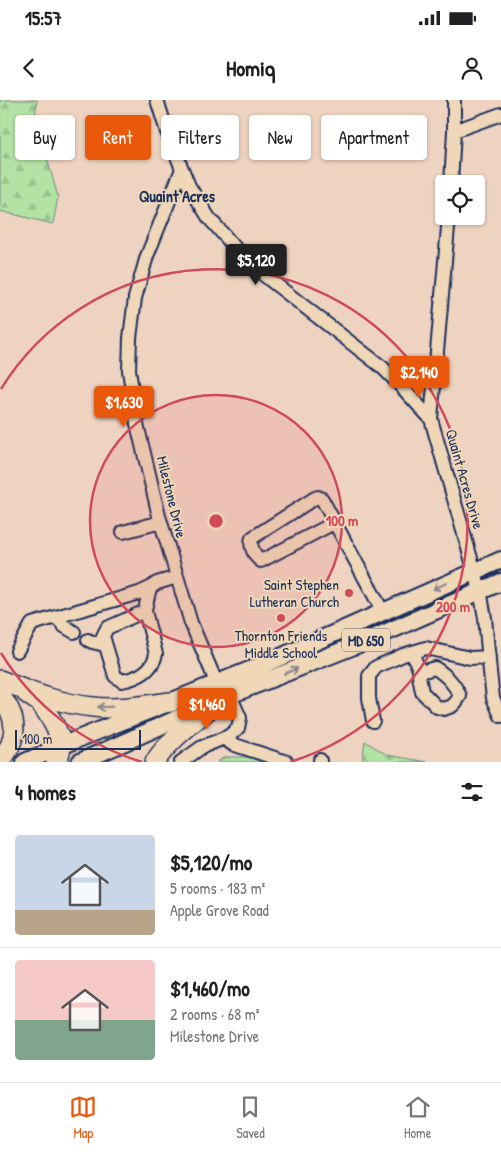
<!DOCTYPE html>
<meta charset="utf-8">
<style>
:root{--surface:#fff;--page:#f2f2f2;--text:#202124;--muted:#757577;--line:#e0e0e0;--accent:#ea580c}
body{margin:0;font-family:"Patrick Hand",sans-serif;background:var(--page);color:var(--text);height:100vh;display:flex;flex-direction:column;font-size:19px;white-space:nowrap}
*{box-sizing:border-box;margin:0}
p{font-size:16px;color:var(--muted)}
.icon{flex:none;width:28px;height:28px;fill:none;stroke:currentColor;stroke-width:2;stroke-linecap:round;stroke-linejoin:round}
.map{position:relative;height:662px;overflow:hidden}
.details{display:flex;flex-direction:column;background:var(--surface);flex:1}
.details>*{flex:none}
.hud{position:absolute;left:15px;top:15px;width:471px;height:45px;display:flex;gap:10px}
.buttons{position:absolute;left:435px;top:75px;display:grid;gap:10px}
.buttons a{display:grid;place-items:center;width:50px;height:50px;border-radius:5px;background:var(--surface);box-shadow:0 1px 4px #0004;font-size:25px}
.scale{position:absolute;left:15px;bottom:12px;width:126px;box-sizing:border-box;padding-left:5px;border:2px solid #1b2f5e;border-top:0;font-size:14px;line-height:18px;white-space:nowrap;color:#1b2f5e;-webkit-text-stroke:4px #efd7b7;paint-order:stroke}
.price{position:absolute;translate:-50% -42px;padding:0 11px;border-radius:5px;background:var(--accent);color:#fff;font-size:16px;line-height:32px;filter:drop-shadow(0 1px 2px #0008)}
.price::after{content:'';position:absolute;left:50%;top:30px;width:15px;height:11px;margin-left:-8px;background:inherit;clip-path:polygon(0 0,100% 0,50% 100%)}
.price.selected{background:#222;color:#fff}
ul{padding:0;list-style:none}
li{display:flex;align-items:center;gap:15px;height:125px;padding:0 15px}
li+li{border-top:1px solid var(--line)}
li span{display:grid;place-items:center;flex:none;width:140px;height:100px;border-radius:5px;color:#555}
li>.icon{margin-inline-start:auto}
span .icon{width:60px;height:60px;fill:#fffc;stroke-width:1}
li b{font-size:21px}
h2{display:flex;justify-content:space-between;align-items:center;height:60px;padding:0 15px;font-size:21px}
.pill{padding:0 18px;border-radius:5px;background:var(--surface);box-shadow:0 1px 4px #0004;font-size:18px;line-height:45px}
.pill.selected{background:var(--accent);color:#fff}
.status{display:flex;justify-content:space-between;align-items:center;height:35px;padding:0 25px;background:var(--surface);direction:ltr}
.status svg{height:14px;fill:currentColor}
header{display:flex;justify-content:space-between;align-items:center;height:65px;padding:0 15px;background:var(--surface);font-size:22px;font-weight:700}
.dock{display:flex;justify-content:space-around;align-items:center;height:70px;border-top:1px solid var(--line);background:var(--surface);font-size:14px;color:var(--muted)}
.dock a{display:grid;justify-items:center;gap:2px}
.dock .selected{color:var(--accent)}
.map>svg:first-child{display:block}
.forest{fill:url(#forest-firs);stroke:#668981}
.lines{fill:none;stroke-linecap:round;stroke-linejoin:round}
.minor-casing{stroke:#1b2f5e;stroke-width:16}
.major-casing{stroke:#1b2f5e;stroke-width:20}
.highway-casing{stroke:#1b2f5e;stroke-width:22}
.minor{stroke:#efd7b7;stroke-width:12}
.major{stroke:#efd7b7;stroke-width:16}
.highway{stroke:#efd7b7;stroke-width:19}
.oneway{stroke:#85838a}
.ring{fill:none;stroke:#d1495b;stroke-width:2.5}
.poi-dot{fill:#d1495b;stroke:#efd7b7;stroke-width:2}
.labels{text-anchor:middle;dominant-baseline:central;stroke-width:4;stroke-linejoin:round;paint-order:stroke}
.shield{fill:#efd7b7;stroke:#5b6179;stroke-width:1}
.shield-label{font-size:14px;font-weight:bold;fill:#1b2f5e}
.street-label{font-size:15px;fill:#1b2f5e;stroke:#efd7b7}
.poi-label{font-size:15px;fill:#1b2f5e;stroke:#efd7b7;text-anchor:end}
.neighbourhood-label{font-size:16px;font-weight:bold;fill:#1b2f5e;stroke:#efd7b7}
.centre{fill:#d1495b;stroke:#efd7b7;stroke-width:2.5}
.ring-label{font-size:15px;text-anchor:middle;font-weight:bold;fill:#d1495b;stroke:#efd7b7;stroke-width:4;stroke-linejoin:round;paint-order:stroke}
</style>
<div class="status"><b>15:57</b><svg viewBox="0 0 49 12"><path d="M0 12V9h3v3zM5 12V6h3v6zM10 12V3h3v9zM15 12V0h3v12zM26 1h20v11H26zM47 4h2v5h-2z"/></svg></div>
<header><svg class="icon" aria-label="back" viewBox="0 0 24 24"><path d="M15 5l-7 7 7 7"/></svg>Homiq<svg class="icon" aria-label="person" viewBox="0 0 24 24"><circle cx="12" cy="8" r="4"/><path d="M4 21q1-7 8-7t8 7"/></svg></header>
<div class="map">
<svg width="501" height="662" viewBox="0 0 501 662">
<defs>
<pattern id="forest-firs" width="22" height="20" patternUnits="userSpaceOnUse" patternTransform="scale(1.25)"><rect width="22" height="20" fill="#b2e3a4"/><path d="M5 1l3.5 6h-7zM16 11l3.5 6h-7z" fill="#98c390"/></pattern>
</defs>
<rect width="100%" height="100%" fill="#efd3c1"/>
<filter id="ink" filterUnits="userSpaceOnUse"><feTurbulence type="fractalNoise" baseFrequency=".02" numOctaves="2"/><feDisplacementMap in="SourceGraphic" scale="10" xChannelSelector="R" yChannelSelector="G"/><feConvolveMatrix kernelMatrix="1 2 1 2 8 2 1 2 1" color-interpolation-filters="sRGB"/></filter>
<g filter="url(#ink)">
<!-- forest -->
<path class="forest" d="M0 0H37L35 16 58 97 53 124 0 111Z
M365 641 387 655 427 662H362Z
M225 657H248L265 662H217Z"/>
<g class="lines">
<!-- minor casing -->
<g class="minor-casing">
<path id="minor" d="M157 0 167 32 189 86 209 118 237 150 265 176 382 267 398 283 431 319
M454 31 501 14
M182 69 147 156 135 198 130 238 129 270 137 324 159 416 191 523 217 584
M451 84 454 31V0
M449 116 431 319 480 490 485 518 490 572 493 598 501 616
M334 423 261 461C255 457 249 446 252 438L315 398 318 397 322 399 383 512
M123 432 161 422
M145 511 107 528 103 536 115 576 122 581C138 578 153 570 156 554L145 511 146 505 150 488 157 483 177 477
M56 517 64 526 74 532
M88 540 92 542 105 545
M17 551 32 524 139 493 150 488
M412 552 420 572 435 568C447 576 454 583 460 596L456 602 452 606 444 609 437 607 422 592 419 576 420 572
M373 621 369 598V576L376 567 403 555 426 548 470 558 489 557
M224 638 232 644 287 662
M320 660V662
M181 662 202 647 229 636 238 628 240 618 230 595"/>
</g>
<!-- major casing -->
<g class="major-casing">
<path id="major" d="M25 662 73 641 267 563 501 460
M80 662 230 595 364 542 501 482"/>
</g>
<!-- highway casing -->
<g class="highway-casing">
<path id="highway" d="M0 580C30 592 60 604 93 607 119 610 145 605 171 602
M26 593C30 596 35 599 39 602 47 611 62 635 61 647 61 653 58 657 56 662
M0 596C19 618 18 639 0 662
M155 662C168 640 200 617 220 600"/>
</g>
<!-- minor -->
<use href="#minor" class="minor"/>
<!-- major -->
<use href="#major" class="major"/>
<!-- highway -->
<use href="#highway" class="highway"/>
</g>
<!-- one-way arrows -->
<defs><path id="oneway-shaft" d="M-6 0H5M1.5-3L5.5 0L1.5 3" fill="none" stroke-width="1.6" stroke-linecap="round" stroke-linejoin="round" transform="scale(1.25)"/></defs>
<g class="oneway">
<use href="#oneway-shaft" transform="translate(440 486) rotate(156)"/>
<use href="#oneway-shaft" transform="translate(291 571) rotate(-22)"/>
<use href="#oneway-shaft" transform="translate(105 607) rotate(179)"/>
</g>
</g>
<!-- distance rings -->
<circle cx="216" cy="421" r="126" fill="#d1495b" fill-opacity=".12"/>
<g class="ring">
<circle cx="216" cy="421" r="126"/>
<path d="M142 662A252 252 0 0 1 1 553M1 289A252 252 0 1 1 290 662"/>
</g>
<!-- markers -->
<g class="poi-dot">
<circle cx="349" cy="493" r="5"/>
<circle cx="281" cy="518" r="5"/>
</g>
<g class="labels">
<!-- shield labels -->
<rect class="shield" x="342" y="528.5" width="48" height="23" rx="4"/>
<g class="shield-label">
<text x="366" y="540">MD 650</text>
</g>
<!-- street labels -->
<g class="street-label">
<text transform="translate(465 379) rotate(74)">Quaint Acres Drive</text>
<text transform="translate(172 397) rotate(76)">Milestone Drive</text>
</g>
<!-- poi labels -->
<g class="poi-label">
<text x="339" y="484">Saint Stephen<tspan x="339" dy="17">Lutheran Church</tspan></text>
<text x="281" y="535" text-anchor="middle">Thornton Friends<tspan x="281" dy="17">Middle School</tspan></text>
</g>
<!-- neighbourhood labels -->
<g class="neighbourhood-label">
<text x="177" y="96">Quaint Acres</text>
</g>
</g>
<circle cx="216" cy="421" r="8" class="centre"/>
<g class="ring-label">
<text x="342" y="426">100 m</text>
<text x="453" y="512">200 m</text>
</g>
</svg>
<div class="buttons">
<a><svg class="icon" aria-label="locate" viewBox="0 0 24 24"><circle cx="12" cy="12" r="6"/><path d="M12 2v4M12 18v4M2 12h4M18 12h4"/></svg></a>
</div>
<div class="scale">100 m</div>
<b class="price selected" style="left:256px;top:186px">$5,120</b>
<b class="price" style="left:419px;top:298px">$2,140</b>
<b class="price" style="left:124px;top:328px">$1,630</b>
<b class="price" style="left:207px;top:630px">$1,460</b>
<div class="hud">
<a class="pill">Buy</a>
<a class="pill selected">Rent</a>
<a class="pill">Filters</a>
<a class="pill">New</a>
<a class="pill">Apartment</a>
</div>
</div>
<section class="details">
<h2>4 homes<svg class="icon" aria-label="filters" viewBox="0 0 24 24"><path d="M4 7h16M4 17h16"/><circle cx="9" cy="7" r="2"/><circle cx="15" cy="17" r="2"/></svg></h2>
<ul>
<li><span style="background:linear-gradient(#c9d6e8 75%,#b9a48a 0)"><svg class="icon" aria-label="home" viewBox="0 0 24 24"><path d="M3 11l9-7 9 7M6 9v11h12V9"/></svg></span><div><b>$5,120/mo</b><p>5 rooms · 183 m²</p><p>Apple Grove Road</p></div></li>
<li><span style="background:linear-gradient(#f6c9c9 60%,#7fa58c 0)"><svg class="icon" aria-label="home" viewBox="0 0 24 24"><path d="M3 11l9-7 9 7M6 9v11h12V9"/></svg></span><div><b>$1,460/mo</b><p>2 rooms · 68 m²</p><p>Milestone Drive</p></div></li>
</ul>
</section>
<nav class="dock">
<a class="selected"><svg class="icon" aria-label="map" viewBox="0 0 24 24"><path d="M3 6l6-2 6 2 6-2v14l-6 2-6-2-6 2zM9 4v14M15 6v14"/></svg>Map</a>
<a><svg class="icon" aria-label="saved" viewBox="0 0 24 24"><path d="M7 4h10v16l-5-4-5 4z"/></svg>Saved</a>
<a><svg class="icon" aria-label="home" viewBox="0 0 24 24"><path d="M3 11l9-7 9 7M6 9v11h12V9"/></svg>Home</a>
</nav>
